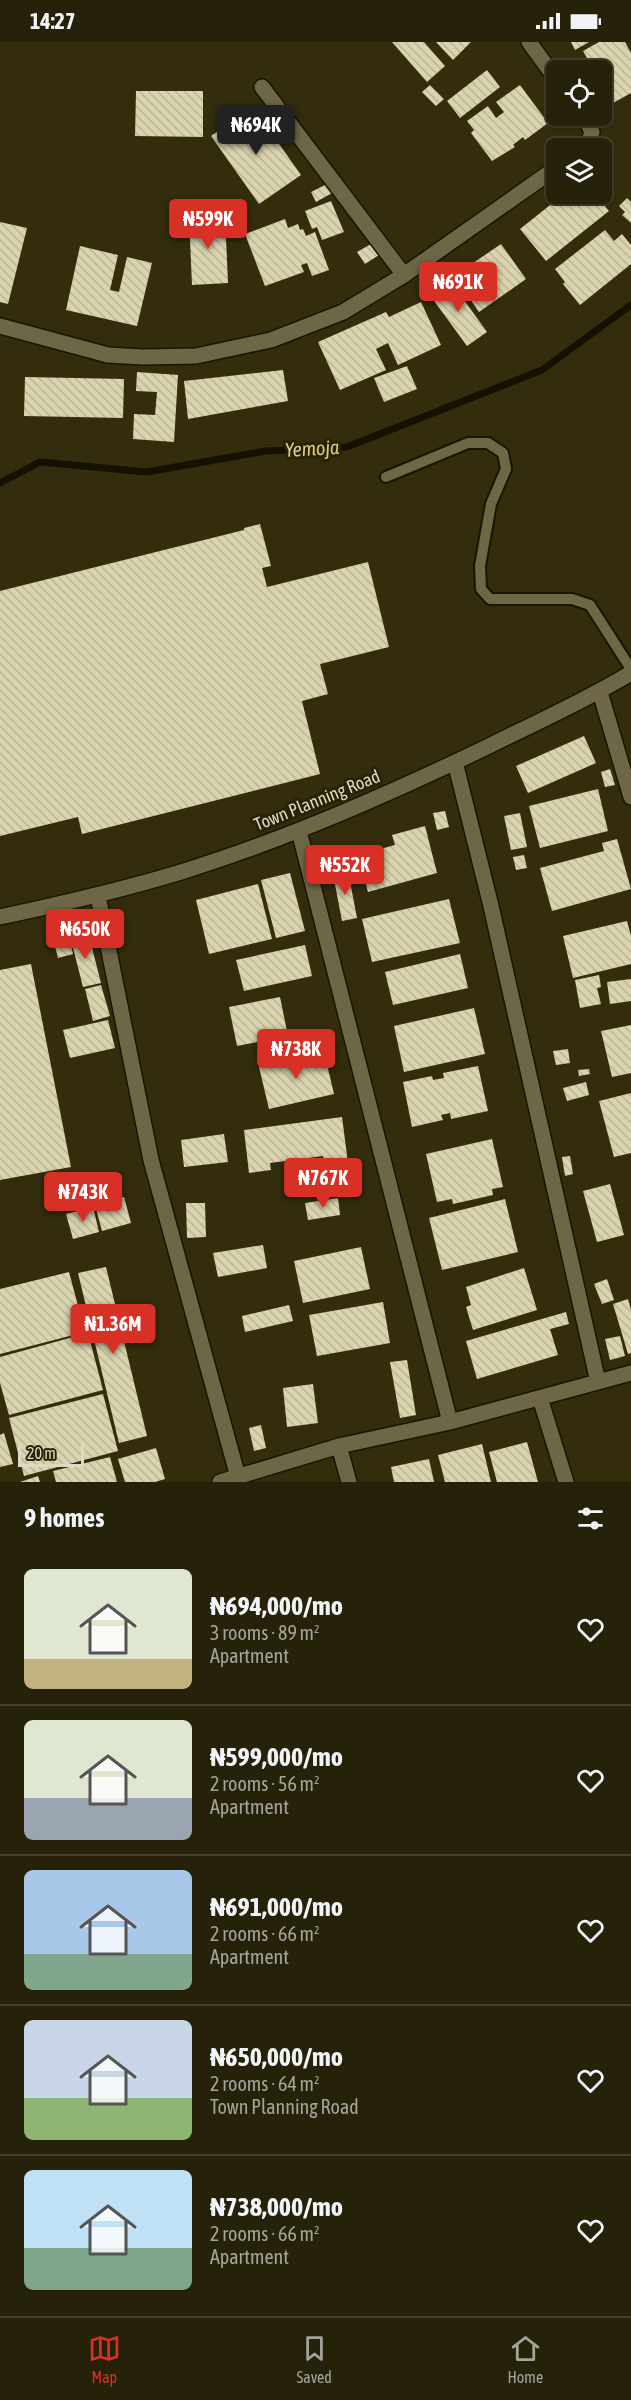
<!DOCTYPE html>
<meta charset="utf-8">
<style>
:root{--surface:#26220a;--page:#322f18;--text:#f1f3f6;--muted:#a4a49c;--line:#423f2b;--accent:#d93025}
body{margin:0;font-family:"Asap Condensed",sans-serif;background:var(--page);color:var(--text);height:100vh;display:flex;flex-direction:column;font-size:22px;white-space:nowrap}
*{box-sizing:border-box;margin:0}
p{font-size:20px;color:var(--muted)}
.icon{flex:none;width:33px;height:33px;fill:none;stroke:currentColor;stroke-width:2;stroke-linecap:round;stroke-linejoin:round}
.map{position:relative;height:1440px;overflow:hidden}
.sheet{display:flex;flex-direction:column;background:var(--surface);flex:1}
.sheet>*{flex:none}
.fabs{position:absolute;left:546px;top:18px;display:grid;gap:12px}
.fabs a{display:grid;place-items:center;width:66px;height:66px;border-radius:9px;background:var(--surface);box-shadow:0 2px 4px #0004,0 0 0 2px var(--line);font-size:30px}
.scale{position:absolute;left:18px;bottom:15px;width:66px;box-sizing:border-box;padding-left:6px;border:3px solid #ddd9c7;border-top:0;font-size:16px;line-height:21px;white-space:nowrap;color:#ddd9c7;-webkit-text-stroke:4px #292303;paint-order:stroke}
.price{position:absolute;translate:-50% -51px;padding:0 14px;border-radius:6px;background:var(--accent);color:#fff;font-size:20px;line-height:39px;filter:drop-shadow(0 2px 3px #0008)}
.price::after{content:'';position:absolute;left:50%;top:36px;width:18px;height:14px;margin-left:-9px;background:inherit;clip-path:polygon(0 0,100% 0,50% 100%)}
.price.active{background:#222;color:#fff}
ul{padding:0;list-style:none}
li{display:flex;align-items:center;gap:18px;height:150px;padding:0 24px}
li+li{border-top:2px solid var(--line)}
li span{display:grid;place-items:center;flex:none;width:168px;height:120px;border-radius:9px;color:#555}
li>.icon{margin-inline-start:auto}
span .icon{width:72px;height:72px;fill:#fffc;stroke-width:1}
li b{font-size:26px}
h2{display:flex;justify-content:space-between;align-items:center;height:72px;padding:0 24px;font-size:26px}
.status{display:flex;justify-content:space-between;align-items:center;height:42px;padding:0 30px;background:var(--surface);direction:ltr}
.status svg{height:16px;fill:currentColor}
.tab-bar{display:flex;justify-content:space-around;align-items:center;height:84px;border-top:2px solid var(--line);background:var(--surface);font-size:16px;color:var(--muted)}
.tab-bar a{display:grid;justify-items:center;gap:3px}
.tab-bar .active{color:var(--accent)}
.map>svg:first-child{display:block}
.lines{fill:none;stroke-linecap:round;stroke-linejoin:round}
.stream{stroke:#151101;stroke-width:7}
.building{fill:url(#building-back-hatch)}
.lane-casing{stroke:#1a1501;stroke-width:14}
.street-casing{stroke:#1a1501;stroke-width:18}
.lane{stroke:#6e6747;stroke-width:10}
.street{stroke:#6e6747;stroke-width:15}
.labels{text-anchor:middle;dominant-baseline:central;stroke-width:6;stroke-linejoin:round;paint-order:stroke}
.street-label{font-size:18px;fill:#ddd9c7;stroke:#292303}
.water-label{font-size:20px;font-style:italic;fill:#dacc87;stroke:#292303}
</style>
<div class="status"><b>14:27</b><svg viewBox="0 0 49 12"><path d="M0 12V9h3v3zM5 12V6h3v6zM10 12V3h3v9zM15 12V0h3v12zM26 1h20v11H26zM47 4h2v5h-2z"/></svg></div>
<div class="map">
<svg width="631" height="1440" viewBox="0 0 631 1440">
<defs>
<pattern id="building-back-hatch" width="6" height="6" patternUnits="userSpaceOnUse" patternTransform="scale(1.5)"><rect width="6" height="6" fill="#d9d3ae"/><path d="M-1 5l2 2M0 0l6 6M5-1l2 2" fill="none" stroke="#bbb697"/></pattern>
</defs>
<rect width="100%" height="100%" fill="#332d0d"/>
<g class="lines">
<!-- stream -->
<path class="stream" d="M0 441 40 420 147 430 265 409 347 405 542 328 631 263"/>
</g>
<!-- building -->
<path class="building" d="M392 0H424L445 24 427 40Z
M436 0H471L453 18Z
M571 0H589L575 8Z
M599 0H625L631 11V51L613 61 602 41V28H594L583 9Z
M487 28 500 45 460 76 447 59Z
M430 43 444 57 436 64 422 50Z
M520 43 548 81 525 98 523 95 513 103 515 105 492 119 471 91 474 88 467 79 488 64 496 76 504 70 496 60Z
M136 49H203V95L135 94Z
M253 65 301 133 259 162 211 94Z
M327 142 332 151 316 160 311 150Z
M564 152H595L609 169 546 219 520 187Z
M627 156 631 160V181L622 173 625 170 619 164Z
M331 159 344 190 322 198 317 185 312 187 305 169Z
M225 173 228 241 192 243 189 175Z
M285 177 288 186 298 182 300 188 303 187 306 194 315 190 329 228 312 234 307 221 301 223 304 230 265 244 245 192Z
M0 180 27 186 8 262 0 260Z
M605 188 614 199 622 192 631 203V222L580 263 563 242 565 240 555 227Z
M371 202 379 213 365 222 357 210Z
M501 202 526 237 479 270 454 234Z
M80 204 118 213 110 248 119 250 127 215 152 221 137 284 66 268Z
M449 237 487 290 467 304 429 252Z
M421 260 441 303 398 323 388 301 376 307 386 328 340 348 318 300 386 270 389 275Z
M407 324 417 347 384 360 374 336Z
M283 328 288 359 188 377 184 339Z
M137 330 178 333 174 400 133 397 134 372 155 373 157 350 136 349Z
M25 335 124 337 123 376 24 374Z
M260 482 271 524 262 526 267 545 368 520 389 605 320 622 328 652 302 659 320 732 82 792 78 775 0 794V549L244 488V486Z
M584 694 596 721 528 751 516 724Z
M610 727 615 743 605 745 601 730Z
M598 747 608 789 540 806 529 764Z
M445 769 449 785 437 788 433 771Z
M520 771 527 805 511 808 504 774Z
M425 784 437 831 368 850 358 813 395 803 392 793Z
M617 797 631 847 552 869 540 826 604 809 602 801Z
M524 813 527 826 516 828 513 815Z
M348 829 357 876 342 879 333 832Z
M290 831 305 889 276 896 261 838Z
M258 842 272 897 209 912 196 858Z
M449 857 460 901 372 920 362 877Z
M627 879 631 894V922L573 936 563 894Z
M88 890 101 941 83 945 70 894Z
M69 894 73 912 58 916 53 897Z
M305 903 312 934 244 949 236 918Z
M460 912 468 946 393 963 385 930Z
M31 922 71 1125 0 1138V928Z
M599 933 601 945 597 946 601 962 580 966 575 938Z
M631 937V959L610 962 607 940Z
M101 943 110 974 93 979 85 947Z
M280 955 288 994 237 1004 229 965Z
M474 966 485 1012 404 1030 394 984Z
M108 978 115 1006 70 1016 63 988Z
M631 983V1031L612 1035 601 989Z
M568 1007 570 1021 556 1023 553 1009Z
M324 1010 334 1052 269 1067 259 1025Z
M478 1024 488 1069 451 1077 450 1071 441 1073 443 1078 412 1085 403 1040 432 1034 433 1038 444 1036 443 1031Z
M589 1027 590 1032 579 1034 578 1028Z
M586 1040 589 1053 567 1059 563 1046Z
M631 1051V1111L614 1115 599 1059Z
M342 1075 348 1121 324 1124 323 1114 270 1121 271 1128 249 1131 244 1088Z
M224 1092 228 1120 184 1125 181 1098Z
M492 1097 503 1145 492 1147 493 1153 453 1162 452 1157 437 1160 426 1112Z
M570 1114 573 1132 565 1134 562 1115Z
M610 1142 624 1193 597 1200 583 1149Z
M124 1155 131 1181 102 1189 95 1163Z
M338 1156 340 1173 308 1178 305 1161Z
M505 1157 518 1210 442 1228 429 1176Z
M186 1161H205L206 1195 187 1196Z
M93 1165 99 1190 73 1197 66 1172Z
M263 1203 267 1226 218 1235 213 1211Z
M361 1205 370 1247 303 1261 294 1219Z
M106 1225 147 1394 119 1401 78 1231Z
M524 1226 537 1268 473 1288 466 1265 471 1263 466 1245Z
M69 1230 85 1290 0 1312V1247Z
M607 1237 614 1258 602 1262 594 1242Z
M628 1257 631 1268V1311L628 1312 613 1262Z
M383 1260 390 1301 317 1314 309 1273Z
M289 1263 293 1279 245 1290 242 1274Z
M566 1270 569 1282 550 1287 558 1313 477 1337 466 1299Z
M88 1291 103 1348 9 1373 0 1341V1315Z
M620 1294 625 1314 610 1318 605 1297Z
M407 1318 416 1373 400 1376 390 1320Z
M313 1342 318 1381 287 1385 283 1346Z
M103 1352 118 1409 24 1434 9 1376Z
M261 1383 266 1406 254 1409 249 1386Z
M4 1391 13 1422 0 1425V1393Z
M527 1400 538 1440H497L489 1410Z
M482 1402 491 1440H445L438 1413Z
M156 1406 165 1437 155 1440H125L118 1417Z
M110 1415 117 1440H56L53 1429Z
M429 1417 434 1440H394L391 1425Z
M38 1434 40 1440H20Z"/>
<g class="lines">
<!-- lane casing -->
<g class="lane-casing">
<path id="lane" d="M386 435 468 401H488L503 411 506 427 491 462 480 524 481 547 490 557H572L590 563 631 627"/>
</g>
<!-- street casing -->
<g class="street-casing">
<path id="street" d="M529 0 556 37
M262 45 404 233
M583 106 588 102 592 90 584 74
M0 284 108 313 143 315 196 314 271 298 343 270 404 233 556 126
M600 650 631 755
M455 720 491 864 598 1340
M299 789 450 1380
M98 854 151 1118 238 1435
M0 875C61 862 122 848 181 830 287 797 389 752 489 704 537 680 585 659 631 631
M540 1356 566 1440
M339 1404 349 1440
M220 1440 339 1404 450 1380 631 1331"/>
</g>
<!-- lane -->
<use href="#lane" class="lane"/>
<!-- street -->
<use href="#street" class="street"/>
</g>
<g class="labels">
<!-- street labels -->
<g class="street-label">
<text transform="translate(317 758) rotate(-22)">Town Planning Road</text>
</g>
<!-- water labels -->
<g class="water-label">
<text transform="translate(312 406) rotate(-3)">Yemoja</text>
</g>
</g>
</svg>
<div class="fabs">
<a><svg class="icon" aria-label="locate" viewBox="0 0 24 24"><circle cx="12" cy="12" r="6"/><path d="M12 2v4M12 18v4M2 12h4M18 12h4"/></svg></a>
<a><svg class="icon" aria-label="layers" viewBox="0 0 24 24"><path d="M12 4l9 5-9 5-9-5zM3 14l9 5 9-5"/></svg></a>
</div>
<div class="scale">20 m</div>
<b class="price active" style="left:256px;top:114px">₦694K</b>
<b class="price" style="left:208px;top:208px">₦599K</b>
<b class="price" style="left:458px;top:271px">₦691K</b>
<b class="price" style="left:345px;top:854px">₦552K</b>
<b class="price" style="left:85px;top:918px">₦650K</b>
<b class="price" style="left:296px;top:1038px">₦738K</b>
<b class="price" style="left:323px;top:1167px">₦767K</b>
<b class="price" style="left:83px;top:1181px">₦743K</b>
<b class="price" style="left:113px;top:1313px">₦1.36M</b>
</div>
<section class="sheet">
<h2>9 homes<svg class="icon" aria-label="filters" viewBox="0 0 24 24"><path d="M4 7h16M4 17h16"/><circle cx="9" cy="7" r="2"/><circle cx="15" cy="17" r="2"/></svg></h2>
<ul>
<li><span style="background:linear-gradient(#dfe7d0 75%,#c2b280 0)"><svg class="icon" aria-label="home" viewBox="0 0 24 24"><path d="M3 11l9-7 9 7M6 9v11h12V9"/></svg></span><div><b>₦694,000/mo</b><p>3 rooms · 89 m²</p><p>Apartment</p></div><svg class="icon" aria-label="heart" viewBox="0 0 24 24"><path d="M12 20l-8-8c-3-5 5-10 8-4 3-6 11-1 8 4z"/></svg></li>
<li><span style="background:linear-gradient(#dfe7d0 65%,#9aa5b1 0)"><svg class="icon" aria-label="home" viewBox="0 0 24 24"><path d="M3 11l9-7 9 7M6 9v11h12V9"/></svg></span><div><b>₦599,000/mo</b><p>2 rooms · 56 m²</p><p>Apartment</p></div><svg class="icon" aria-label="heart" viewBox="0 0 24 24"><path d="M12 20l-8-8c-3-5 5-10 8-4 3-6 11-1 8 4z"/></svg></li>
<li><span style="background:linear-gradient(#a9c7e8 70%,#7fa58c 0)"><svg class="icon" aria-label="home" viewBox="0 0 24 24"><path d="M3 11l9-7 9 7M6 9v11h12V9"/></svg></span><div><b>₦691,000/mo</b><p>2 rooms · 66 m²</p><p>Apartment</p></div><svg class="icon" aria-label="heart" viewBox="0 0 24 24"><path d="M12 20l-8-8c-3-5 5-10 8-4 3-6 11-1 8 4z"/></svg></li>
<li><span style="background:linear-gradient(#c9d6e8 65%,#8fb573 0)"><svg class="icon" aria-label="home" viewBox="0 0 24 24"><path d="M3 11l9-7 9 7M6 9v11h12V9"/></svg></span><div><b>₦650,000/mo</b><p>2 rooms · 64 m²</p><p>Town Planning Road</p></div><svg class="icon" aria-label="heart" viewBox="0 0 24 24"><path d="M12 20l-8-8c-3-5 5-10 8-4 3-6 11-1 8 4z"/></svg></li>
<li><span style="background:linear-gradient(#bfe0f5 65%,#7fa58c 0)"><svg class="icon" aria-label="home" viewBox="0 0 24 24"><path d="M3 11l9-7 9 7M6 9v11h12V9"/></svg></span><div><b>₦738,000/mo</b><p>2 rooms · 66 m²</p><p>Apartment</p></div><svg class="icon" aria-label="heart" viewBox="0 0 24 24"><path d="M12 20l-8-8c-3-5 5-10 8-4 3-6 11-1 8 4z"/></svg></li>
</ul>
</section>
<nav class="tab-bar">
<a class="active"><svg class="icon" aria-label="map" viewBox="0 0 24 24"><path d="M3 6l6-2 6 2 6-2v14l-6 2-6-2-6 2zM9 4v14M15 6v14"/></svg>Map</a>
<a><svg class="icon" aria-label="saved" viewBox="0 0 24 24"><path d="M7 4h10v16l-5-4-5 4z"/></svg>Saved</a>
<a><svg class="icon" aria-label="home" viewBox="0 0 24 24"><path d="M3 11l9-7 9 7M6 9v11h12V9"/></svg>Home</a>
</nav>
